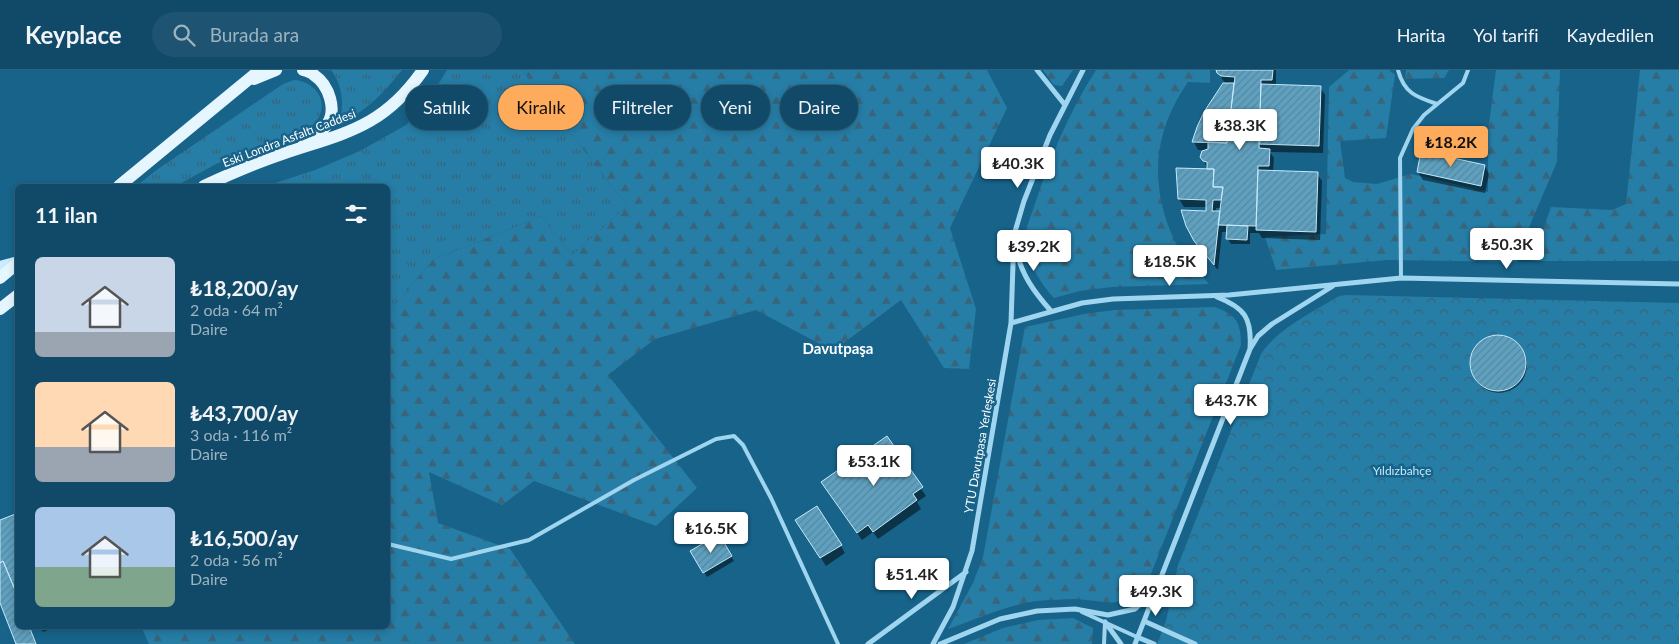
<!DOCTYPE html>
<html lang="tr">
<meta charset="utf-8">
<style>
:root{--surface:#114a68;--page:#1e5471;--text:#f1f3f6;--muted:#9cb3c0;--line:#30627c;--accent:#ffab5c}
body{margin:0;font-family:Lato,sans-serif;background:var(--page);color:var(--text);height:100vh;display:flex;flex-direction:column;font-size:19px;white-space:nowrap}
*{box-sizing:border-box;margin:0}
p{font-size:16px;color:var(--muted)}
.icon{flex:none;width:28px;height:28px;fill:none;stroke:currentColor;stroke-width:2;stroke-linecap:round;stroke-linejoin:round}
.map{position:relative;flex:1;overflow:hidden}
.drawer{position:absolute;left:15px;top:114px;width:375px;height:445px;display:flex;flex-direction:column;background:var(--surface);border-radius:8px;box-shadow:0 2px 8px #0003,0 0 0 1px var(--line)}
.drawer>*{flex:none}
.guide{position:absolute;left:405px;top:15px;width:475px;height:45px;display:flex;gap:10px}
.price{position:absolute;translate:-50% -42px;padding:0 11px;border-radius:5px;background:#fff;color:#222;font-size:16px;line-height:32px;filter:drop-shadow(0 1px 2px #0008)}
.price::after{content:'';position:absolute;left:50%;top:30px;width:15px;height:11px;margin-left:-8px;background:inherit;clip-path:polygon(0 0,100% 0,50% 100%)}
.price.selected{background:var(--accent);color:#111}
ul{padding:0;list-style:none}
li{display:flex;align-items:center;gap:15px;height:125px;padding:0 20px}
li span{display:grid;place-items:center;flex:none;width:140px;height:100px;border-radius:8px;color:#555}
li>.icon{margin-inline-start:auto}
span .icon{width:60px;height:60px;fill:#fffc;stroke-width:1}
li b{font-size:21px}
h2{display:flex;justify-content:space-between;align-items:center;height:60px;padding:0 20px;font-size:21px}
.pill{padding:0 18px;border-radius:22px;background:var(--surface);box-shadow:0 2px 8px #0003,0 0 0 1px var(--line);font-size:18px;line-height:45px}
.pill.selected{background:var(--accent);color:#111}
header{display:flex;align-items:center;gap:30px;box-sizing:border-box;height:70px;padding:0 25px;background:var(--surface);border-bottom:1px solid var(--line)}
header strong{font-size:24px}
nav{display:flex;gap:28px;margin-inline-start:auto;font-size:18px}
.search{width:350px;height:45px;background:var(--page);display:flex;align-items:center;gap:12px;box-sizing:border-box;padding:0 18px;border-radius:28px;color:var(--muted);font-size:19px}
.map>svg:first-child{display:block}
.grass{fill:url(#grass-tufts)}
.forest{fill:url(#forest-firs)}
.park{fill:url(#park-crowns)}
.shadow{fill:#0007;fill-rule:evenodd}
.building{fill:url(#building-hatch);stroke:#c5e9fa}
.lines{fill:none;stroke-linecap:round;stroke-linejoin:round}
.lane{stroke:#9fd5ee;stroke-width:4}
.street{stroke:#9fd5ee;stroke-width:5}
.secondary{stroke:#ccebfa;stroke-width:10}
.primary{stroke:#e6f6ff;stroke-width:12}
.labels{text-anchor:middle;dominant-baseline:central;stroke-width:5;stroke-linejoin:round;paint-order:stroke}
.street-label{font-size:12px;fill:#fff;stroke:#17638a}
.park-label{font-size:12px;fill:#c5e9fa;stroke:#17638a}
.quarter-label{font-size:15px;font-weight:bold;fill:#fff;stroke:#17638a}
</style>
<header>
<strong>Keyplace</strong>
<div class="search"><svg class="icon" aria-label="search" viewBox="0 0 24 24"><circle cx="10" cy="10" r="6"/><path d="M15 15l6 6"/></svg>Burada ara</div>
<nav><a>Harita</a><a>Yol tarifi</a><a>Kaydedilen</a></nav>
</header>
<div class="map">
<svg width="1679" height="574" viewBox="0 0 1679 574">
<defs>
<pattern id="grass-tufts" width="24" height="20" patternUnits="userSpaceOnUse" patternTransform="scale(1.25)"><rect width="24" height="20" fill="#267da6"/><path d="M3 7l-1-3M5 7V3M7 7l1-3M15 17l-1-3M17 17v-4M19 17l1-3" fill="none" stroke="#396479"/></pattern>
<pattern id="forest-firs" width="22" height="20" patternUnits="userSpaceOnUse" patternTransform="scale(1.25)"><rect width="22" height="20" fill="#267da6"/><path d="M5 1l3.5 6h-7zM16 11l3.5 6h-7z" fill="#396479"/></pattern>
<pattern id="park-crowns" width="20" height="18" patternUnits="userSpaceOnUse" patternTransform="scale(1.25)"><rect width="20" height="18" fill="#267da6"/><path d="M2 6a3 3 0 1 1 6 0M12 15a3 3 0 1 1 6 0" fill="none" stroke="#396479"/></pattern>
<pattern id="building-hatch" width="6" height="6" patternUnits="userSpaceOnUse" patternTransform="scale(1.25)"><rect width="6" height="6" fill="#5ea0bf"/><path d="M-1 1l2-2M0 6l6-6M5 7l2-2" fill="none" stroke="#59879c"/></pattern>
</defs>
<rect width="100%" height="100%" fill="#17638a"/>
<!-- grass -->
<path class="grass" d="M331 0H402C382 25 367 40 338 55 345 37 343 16 331 0Z
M447 0H522L627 136 572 185 541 146 433 190 388 243V116H266L315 100 360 81 406 55 428 31Z
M294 10C314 11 329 30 318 49 315 55 308 58 303 61L216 94 176 116H136L158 99 283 14Z"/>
<!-- forest -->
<path class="forest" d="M522 0H987L1007 38 950 158 976 239 969 299 944 298 901 230 833 281 756 240 655 269 608 305 697 418 656 456 534 411 502 435 429 402 438 453 510 479 575 574H149L141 556H388V243L433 190 541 146 572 185 627 136Z
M1043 0H1073L1062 16 1054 15Z
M1096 0H1210V13L1188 12C1177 28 1168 45 1163 64 1152 101 1160 146 1179 179 1187 192 1199 203 1209 214L1112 217 1080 221 1054 228C1040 213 1024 188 1025 166 1026 158 1030 148 1033 140 1048 92 1069 42 1096 0Z
M1349 0H1389L1395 5 1386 68 1340 71 1345 108 1353 112 1377 114 1411 104 1488 122V62L1496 0H1560L1557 92 1532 150 1517 192 1388 190 1276 200 1265 167 1326 164 1329 17Z
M1406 0H1449L1444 8 1405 9Z
M1640 0H1679V191H1532L1551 137 1612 140 1626 134Z
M1214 237C1236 244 1241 252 1241 275L1147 514C1118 541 1110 531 1076 529 1063 529 1049 530 1037 531 1006 535 977 549 948 559L973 513 983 487 1025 257 1084 244 1114 240Z
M1073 548 1093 558 1092 574H964L1003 558 1038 550Z"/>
<!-- park -->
<path class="park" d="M1347 225 1679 233V574H1157L1166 551 1178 495 1261 284C1277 259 1313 242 1339 226Z"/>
<!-- shadow -->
<path class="shadow" d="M1218 0H1276V16L1320 17 1325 25 1323 83 1270 82 1274 88 1273 102 1317 104 1322 111 1320 170 1262 168 1259 163H1250V174H1231L1228 169V162H1222L1218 200 1200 179 1187 155 1207 142V137H1184L1179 129 1208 100 1201 85 1205 80H1198L1194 72 1227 15 1222 9ZM1216 138H1222L1221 143H1216Z
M1485 96 1489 104 1485 123 1423 110 1418 102Z
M1471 295a28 28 0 1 1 56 0a28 28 0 1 1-56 0Z
M886 368 926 426 917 432 921 439 878 469 873 462 862 470 827 420Z
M802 458 841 476 845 483 826 496Z
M719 465 734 491 707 507 692 481Z
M40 556H55V557L43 562Z"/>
<!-- building -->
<path class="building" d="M1216 0H1273L1272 10H1261L1259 78 1270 79 1269 96H1258L1256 156 1218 155 1223 117H1213L1214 99H1207V92L1203 91 1200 87 1202 81 1208 79V72L1227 73 1235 7 1221 6 1217 3Z
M1223 13H1234L1227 73 1192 72 1197 57 1204 42Z
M1261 14 1321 16 1319 76 1259 74Z
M1421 81 1485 95 1481 116 1417 102Z
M1176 98 1214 99 1213 117H1223L1221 130H1213L1212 141H1220L1214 195 1194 171 1186 156 1181 140 1206 141V130L1178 129Z
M1258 100 1318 102 1316 162 1256 160Z
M1227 155 1248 156 1247 170 1226 169Z
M1470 293a28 28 0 1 1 56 0a28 28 0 1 1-56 0Z
M887 366 923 417 913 424 917 430 873 462 868 455 857 463 821 412Z
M817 436 842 475 820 488 795 450Z
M18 443V527L3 491 0 493V450Z
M719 464 732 486 703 503 690 481Z
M3 491 18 527V556H29L36 574H16L0 533V493Z"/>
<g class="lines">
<!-- lane -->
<path class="lane" d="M1398 0C1404 23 1416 27 1437 34
M1401 208 1400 88 1413 59 1424 45 1463 13 1468 0
M388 474 451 489 529 470 634 410 716 369 734 366 743 375 771 428 838 574
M1082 542 1137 567
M1104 574 1105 552"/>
<!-- street -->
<path class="street" d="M1037 0 1065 35
M1016 177C1020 203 1034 222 1051 241
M1217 227C1245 238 1252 248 1250 279
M1011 253 1082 233 1113 229 1229 225 1401 208 1679 214
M1144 551 1195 574
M1105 552 1121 574
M1137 567 1154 574
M868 574 966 502
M933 574 953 537 972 481 1011 253 1014 165 1024 131 1050 65 1083 0
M940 574 1000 549 1037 541 1075 539 1108 545 1135 539 1154 522
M1135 574 1250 279 1258 266 1272 254 1333 216"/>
<!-- secondary -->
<path class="secondary" d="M0 196 18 191"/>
<!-- primary -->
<path class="primary" d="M303 0C307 1 311 2 314 5 329 15 338 41 326 56 321 63 311 68 304 72
M254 9 276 0
M119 116 260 0
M204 116C230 104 255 93 282 84 344 63 383 58 423 0
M0 208 18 193
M0 239 18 225"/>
</g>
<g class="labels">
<!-- street labels -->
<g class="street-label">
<text transform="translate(289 68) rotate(-21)">Eski Londra Asfaltı Caddesi</text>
<text transform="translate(980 376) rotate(-80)">YTU Davutpasa Yerleşkesi</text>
</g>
<!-- park labels -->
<g class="park-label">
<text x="1402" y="400">Yıldızbahçe</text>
</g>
<!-- quarter labels -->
<g class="quarter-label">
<text x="838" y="278">Davutpaşa</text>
</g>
</g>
</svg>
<b class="price" style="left:1240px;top:81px">₺38.3K</b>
<b class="price selected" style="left:1451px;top:98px">₺18.2K</b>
<b class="price" style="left:1018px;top:119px">₺40.3K</b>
<b class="price" style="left:1507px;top:200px">₺50.3K</b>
<b class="price" style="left:1034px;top:202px">₺39.2K</b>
<b class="price" style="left:1170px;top:217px">₺18.5K</b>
<b class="price" style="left:1231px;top:356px">₺43.7K</b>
<b class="price" style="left:874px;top:417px">₺53.1K</b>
<b class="price" style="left:711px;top:484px">₺16.5K</b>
<b class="price" style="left:912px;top:530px">₺51.4K</b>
<b class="price" style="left:1156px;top:547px">₺49.3K</b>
<div class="guide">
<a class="pill">Satılık</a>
<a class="pill selected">Kiralık</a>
<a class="pill">Filtreler</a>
<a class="pill">Yeni</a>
<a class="pill">Daire</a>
</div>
<section class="drawer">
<h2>11 ilan<svg class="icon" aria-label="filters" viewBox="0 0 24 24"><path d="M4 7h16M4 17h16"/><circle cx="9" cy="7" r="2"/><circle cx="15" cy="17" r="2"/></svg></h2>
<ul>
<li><span style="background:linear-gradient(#c9d6e8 75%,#9aa5b1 0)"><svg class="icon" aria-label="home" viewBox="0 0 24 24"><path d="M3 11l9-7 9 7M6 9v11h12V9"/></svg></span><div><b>₺18,200/ay</b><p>2 oda · 64 m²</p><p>Daire</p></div></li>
<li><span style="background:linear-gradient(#ffd9b3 65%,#9aa5b1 0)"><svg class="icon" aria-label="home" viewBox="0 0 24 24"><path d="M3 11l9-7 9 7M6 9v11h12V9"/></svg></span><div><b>₺43,700/ay</b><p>3 oda · 116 m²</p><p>Daire</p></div></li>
<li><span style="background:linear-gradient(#a9c7e8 60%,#7fa58c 0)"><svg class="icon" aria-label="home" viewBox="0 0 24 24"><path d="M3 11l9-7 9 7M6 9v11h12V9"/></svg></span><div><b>₺16,500/ay</b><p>2 oda · 56 m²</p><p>Daire</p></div></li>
</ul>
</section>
</div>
